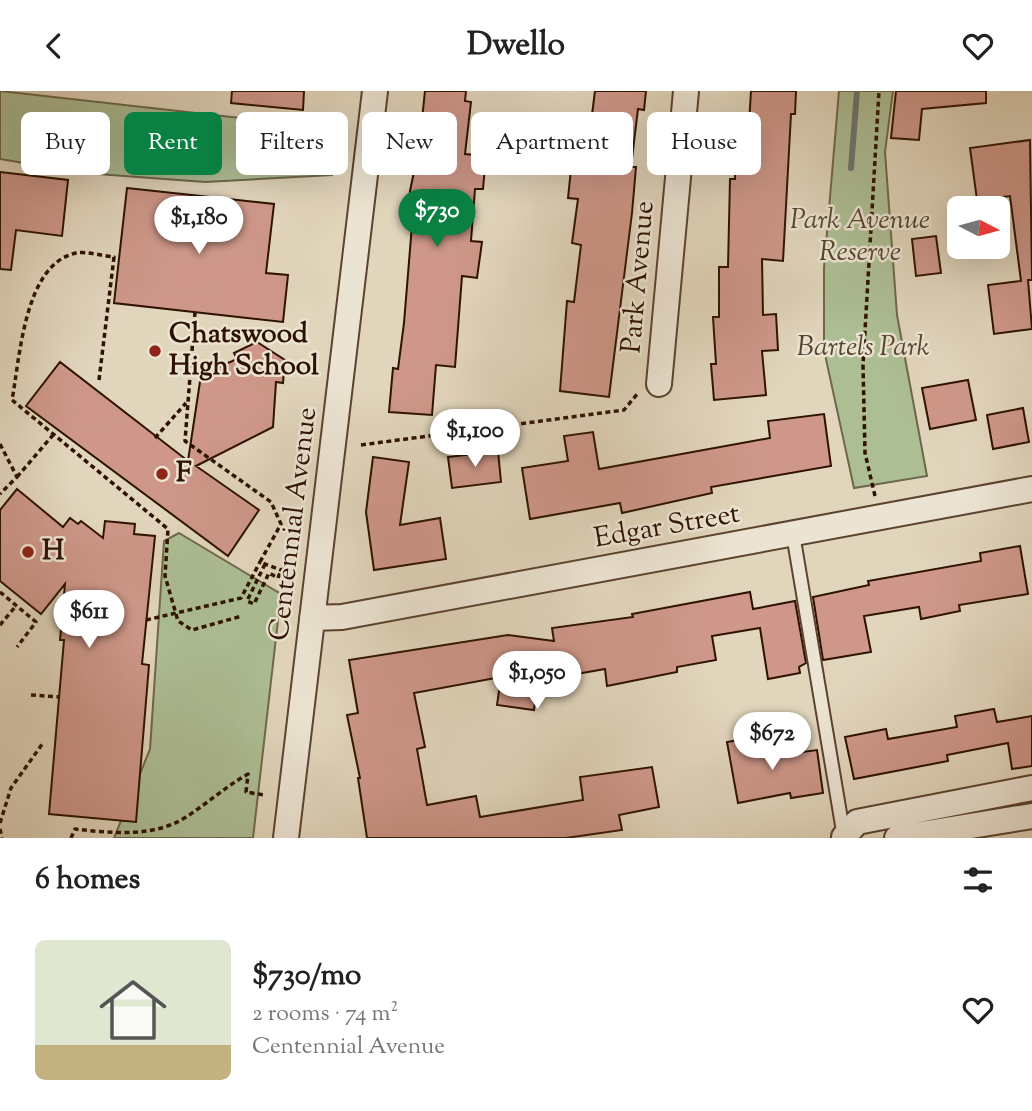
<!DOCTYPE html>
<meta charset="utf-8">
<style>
:root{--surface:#fff;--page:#f2f2f2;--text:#222;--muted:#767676;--accent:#0b8043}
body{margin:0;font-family:"Sorts Mill Goudy",serif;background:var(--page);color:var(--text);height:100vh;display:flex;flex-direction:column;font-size:26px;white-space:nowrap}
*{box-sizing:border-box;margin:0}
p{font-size:23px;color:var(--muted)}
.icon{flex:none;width:38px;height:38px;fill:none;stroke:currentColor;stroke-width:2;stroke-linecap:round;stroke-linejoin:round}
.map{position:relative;height:747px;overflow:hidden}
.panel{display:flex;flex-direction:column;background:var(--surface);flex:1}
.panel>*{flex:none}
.hud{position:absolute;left:21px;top:21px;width:990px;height:63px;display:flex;gap:14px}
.needle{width:46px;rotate:96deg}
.tools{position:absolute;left:947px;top:105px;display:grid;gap:14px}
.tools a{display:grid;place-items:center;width:63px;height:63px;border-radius:10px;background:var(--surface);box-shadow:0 7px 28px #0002;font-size:35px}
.price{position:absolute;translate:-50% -60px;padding:0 16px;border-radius:24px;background:#fff;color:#222;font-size:23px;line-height:46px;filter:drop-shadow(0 2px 4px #0008)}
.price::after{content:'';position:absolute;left:50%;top:42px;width:21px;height:16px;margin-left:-10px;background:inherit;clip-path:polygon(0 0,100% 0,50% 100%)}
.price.active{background:var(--accent);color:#fff}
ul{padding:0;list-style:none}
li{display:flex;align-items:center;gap:21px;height:175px;padding:0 35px}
li span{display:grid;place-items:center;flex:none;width:196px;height:140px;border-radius:10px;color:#555}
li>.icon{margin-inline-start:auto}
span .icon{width:84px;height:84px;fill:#fffc;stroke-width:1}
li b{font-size:30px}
h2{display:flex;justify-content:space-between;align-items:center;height:84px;padding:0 35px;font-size:30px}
.chip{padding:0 24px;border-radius:10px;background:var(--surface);box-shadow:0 7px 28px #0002;font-size:24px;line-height:63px}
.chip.active{background:var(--accent);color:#fff}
header{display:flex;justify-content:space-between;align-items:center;height:91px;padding:0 35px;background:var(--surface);font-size:32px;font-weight:800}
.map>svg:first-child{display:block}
.green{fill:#adbe95;stroke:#6e684a;stroke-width:2}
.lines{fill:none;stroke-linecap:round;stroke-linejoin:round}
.stream{stroke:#6d756f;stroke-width:6}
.building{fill:#ce9789;stroke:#2e1200;stroke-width:2}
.service-casing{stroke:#5b432f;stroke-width:16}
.minor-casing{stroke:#5b432f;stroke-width:28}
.path{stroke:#2e1200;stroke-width:3.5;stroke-dasharray:5 3.5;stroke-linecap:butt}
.service{stroke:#ece4d3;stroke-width:12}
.minor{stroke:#ece4d3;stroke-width:24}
.path-bridge{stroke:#2e1200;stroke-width:3.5;stroke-dasharray:5 3.5;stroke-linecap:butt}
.poi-dot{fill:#8f2418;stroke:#ece4d3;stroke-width:2.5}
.labels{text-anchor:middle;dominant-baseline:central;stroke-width:5;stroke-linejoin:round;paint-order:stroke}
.park-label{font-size:28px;font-style:italic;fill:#54462d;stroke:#ece4d3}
.street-label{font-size:28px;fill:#2e1200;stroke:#ece4d3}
.poi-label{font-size:28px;font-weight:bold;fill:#2e1200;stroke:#ece4d3;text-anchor:start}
</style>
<header><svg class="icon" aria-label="back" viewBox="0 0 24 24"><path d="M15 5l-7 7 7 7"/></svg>Dwello<svg class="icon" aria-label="heart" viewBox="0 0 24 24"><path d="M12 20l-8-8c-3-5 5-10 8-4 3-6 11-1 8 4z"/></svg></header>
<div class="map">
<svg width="1032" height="747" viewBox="0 0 1032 747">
<rect width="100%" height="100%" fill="#e1d5bc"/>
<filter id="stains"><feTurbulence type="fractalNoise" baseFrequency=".00286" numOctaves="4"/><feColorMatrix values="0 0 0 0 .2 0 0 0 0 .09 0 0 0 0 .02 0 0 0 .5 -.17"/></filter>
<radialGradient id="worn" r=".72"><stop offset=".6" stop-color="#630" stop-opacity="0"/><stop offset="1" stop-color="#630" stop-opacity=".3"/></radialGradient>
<!-- green -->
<path class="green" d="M0 0 338 38 332 84 205 91 84 82 0 68Z
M839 0H893L885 61 897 224 927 385 854 397 824 259V177Z
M179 442 281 503 253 747H114L150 658 164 450Z"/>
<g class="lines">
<!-- stream -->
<path class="stream" d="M851 77 857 0"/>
</g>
<!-- building -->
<path class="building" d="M232 0H304L303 19 231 12Z
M425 0H466L465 10 471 11 465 63 486 65 483 98H475L471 150 482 151 477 187 462 185 455 276 436 274 432 324 389 321 393 277 398 278 404 232 412 134H408L410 100 419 57Z
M595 0H646L644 19 638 18 631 76H636L632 122 609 306 560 300 567 210 574 211 581 154 572 152 578 108 568 107 572 69 586 71Z
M751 0H796L795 23H791L783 170 762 168 763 224 776 223 778 259 762 260 766 304 714 309 711 273H716L713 226H719V176H728L730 88H735L737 33H749Z
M896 0H986V12L922 18 919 49 891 47Z
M1030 49 1032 189H1028L1032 238 994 243 988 194 1021 190 1010 105 977 109 970 57Z
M0 81 68 89 62 145 16 139 11 179 0 178Z
M127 97 274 113 266 182 288 184 283 231 114 212Z
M936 145 941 182 916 185 912 148Z
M257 251 285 269 283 292 276 291 273 336 196 375 259 419 228 465 26 315 60 271 188 370 201 284 237 268 234 262Z
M968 289 976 329 930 338 922 297Z
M1023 317 1029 351 993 358 987 324Z
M824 323 831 375 711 396 712 402 622 422 620 412 530 428 522 377 568 370 564 345 593 341 599 378 770 347 768 330Z
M498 360 501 391 452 397 448 366Z
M373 366 409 371 400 434 440 427 446 468 374 479 366 421Z
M17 398 63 436 70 427 78 433 81 430 103 447 105 430 135 433 134 443 155 445 142 573 149 574 136 731 49 723 64 549H60L65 493 41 523 0 490V419Z
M1020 455 1028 503 959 514 960 520 921 528 919 516 864 525 871 561 823 569 813 506 869 494 868 490 981 470 980 462Z
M750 501 753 518 795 510 806 572 799 576 800 582 768 588 760 537 712 545 716 569 677 576V581L607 595 605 578 537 590 534 619 497 614 501 586 414 602 425 656 417 658 427 714 476 705 480 726 583 709 580 686 652 676 659 716 619 724 622 739 566 747H367L358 687H360L347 624 358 622 349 569 508 544 554 550 552 537 633 526 632 523Z
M994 618 997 631 1032 625V675L1012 678 1008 652 947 664 948 670 854 688 845 646 886 638 888 648 957 636 955 625Z
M761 645 765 666 817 659 823 702 791 707 790 702 738 712 727 651Z"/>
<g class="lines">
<!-- service casing -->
<g class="service-casing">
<path id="service" d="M793 443 844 746"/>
</g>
<!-- minor casing -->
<g class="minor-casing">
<path id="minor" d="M659 293 686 0
M312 527 342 526 1032 398
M844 746 857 731 1032 697
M286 747 375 0
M897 747 1032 725"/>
</g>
<!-- path -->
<path class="path" d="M195 221 185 350 271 411 281 433 260 471 281 479 289 475
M99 289 114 166C103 165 86 160 76 162 24 173 20 267 12 309L168 438 165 485 178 530 192 539 242 525
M155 347 186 312
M0 353 17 386 0 403
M361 354 624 319 638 302
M17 386 53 344
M875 405 865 362 863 274 879 0
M265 473 247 510 254 513 269 482 278 487 281 479
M0 501 36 531 17 556
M0 534 16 515
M31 604 59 606
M0 732 11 697 43 652
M0 738 2 747
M71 747 75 738C111 742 154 747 186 726 208 712 225 696 248 683L246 701 264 704"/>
<!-- service -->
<use href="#service" class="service"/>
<!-- minor -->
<use href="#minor" class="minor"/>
<!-- path-bridge -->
<path class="path-bridge" d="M146 529 241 507 260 471"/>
</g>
<!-- markers -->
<g class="poi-dot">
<circle cx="155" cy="260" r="7"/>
<circle cx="162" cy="383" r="7"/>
<circle cx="28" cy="461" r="7"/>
</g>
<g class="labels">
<!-- park labels -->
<g class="park-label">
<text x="860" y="130">Park Avenue<tspan x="860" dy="32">Reserve</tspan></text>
<text x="863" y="257">Bartels Park</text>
</g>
<!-- street labels -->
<g class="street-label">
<text transform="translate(639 186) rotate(-85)">Park Avenue</text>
<text transform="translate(294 433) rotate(-83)">Centennial Avenue</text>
<text transform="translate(667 436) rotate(-10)">Edgar Street</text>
</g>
<!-- poi labels -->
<g class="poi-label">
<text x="169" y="244">Chatswood<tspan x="169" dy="32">High School</tspan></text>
<text x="176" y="383">F</text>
<text x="42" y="461">H</text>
</g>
</g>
<rect width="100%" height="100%" filter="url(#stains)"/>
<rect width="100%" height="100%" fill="url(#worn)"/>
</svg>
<div class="tools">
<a><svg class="needle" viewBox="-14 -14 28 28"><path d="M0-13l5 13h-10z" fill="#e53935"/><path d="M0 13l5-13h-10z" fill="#767676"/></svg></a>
</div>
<b class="price active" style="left:437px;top:158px">$730</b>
<b class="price" style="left:199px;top:165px">$1,180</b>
<b class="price" style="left:475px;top:378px">$1,100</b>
<b class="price" style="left:89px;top:559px">$611</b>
<b class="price" style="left:537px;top:620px">$1,050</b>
<b class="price" style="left:772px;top:681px">$672</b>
<div class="hud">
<a class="chip">Buy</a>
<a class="chip active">Rent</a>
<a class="chip">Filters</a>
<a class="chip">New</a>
<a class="chip">Apartment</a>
<a class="chip">House</a>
</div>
</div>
<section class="panel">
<h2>6 homes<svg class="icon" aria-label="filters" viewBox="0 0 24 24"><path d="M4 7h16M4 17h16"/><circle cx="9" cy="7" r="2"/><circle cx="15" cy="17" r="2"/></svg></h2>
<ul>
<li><span style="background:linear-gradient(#dfe7d0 75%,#c2b280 0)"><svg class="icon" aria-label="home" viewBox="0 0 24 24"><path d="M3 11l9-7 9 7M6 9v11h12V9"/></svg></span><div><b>$730/mo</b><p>2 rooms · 74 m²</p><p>Centennial Avenue</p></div><svg class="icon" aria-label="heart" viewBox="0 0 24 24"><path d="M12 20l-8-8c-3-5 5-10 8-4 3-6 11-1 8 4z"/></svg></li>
</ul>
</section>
